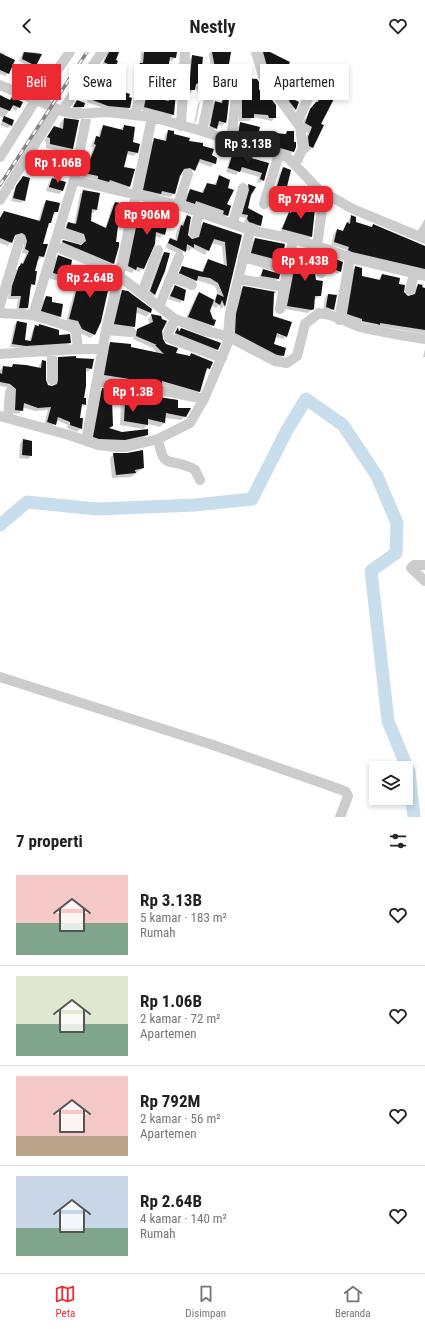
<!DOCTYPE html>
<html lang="id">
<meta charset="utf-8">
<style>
:root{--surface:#fff;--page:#f6f6f6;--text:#222;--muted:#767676;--line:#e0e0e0;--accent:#ed2a34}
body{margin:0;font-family:"Roboto Condensed",sans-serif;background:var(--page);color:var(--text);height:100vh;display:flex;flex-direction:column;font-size:15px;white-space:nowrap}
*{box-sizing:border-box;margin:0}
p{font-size:13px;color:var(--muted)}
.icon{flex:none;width:22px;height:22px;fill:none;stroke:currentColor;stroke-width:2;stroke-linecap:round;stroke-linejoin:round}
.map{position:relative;height:765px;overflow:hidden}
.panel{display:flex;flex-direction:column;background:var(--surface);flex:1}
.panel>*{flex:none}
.hud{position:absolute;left:12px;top:12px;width:401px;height:36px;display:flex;gap:8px}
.controls{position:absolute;left:369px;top:709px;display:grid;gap:8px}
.controls a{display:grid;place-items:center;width:44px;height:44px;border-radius:0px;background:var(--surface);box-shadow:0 2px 6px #0003;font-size:20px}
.price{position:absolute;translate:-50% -34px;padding:0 9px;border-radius:8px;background:var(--accent);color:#fff;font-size:13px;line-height:26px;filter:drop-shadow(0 1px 2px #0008)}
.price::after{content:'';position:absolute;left:50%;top:24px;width:12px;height:9px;margin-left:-6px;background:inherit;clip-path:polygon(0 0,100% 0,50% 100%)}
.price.selected{background:#222;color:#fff}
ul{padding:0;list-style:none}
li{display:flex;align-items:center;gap:12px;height:100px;padding:0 16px}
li+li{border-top:1px solid var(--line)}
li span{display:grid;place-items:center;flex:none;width:112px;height:80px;border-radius:0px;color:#555}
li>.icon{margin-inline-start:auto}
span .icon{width:48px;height:48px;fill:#fffc;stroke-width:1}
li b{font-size:17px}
h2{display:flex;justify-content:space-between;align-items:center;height:48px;padding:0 16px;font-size:17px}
.tag{padding:0 14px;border-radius:0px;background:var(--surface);box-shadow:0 2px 6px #0003;font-size:14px;line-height:36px}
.tag.selected{background:var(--accent);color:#fff}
header{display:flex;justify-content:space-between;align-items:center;height:52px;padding:0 16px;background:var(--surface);font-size:18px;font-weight:700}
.dock{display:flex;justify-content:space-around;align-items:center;height:56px;border-top:1px solid var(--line);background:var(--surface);font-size:11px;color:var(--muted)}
.dock a{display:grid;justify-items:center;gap:2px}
.dock .selected{color:var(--accent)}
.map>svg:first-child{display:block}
.shadow{fill:#0003}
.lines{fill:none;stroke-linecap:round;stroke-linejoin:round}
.river{stroke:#c8deed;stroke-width:13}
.building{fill:#161616}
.minor{stroke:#ccc;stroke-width:10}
.rail-casing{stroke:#848484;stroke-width:3.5}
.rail{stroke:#fff;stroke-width:2;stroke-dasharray:6;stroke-linecap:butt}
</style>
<header><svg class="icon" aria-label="back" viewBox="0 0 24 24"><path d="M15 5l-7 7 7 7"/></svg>Nestly<svg class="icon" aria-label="heart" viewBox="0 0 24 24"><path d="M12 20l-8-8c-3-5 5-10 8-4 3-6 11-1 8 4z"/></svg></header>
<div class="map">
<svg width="425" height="765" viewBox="0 0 425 765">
<rect width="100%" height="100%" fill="#fff"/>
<!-- shadow -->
<path class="shadow" d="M0 0 4 1 8 21 5 24 0 22Z
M23 0H35L41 2 32 16 19 9Z
M107 0H118L114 8V15L111 18 102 13Z
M141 0H176L175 5 172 9 168 8 167 19 176 26 173 30 159 29 154 47 167 50 169 44 172 40 173 63 170 66 141 58 144 45 147 42 151 23 136 20 137 15 140 11Z
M210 0H230L228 12 275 65 272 69 253 65 249 69H239V47L229 37 197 33 190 42 186 41 189 8 193 4 201 16 211 17 209 2Z
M258 0H268L296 35 294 48 298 51 291 61 278 42 281 34 265 25Z
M97 20 100 21 97 28 94 31 90 29Z
M22 24 32 37 29 40 16 35Z
M319 31 336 41 319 72 323 74 312 96 307 101 304 99 303 91 308 81 301 77 304 71H302L315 52 317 47 314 44V36Z
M96 33 103 40 117 45 121 40 129 56 126 59 104 56 87 50 92 36Z
M0 44 9 49 22 50 16 59 11 56 5 65 11 73 8 76 0 73 4 66 0 64Z
M224 47 225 70 222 74 217 73 213 80 208 78 212 54 215 50 220 51Z
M78 49 83 54 80 58H71Z
M200 50 196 70 194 72 198 52Z
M64 67 73 97 68 101 46 96V90L44 89 54 75 59 77 60 71Z
M240 72 257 80 273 83H284L287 80 293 99 290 103 235 87 237 75Z
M124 74 137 101 134 104 126 102 122 115 129 134 126 138 107 131 105 133 95 130 96 128 81 124 84 114 88 111 93 96 91 95 93 89 98 86 100 78 103 75 120 78Z
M168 79 173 83 202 94 211 104 215 111 211 115 197 110 191 121 186 119 181 120 174 142 170 145 159 143 157 145 141 141 151 91 155 88 164 89 165 83Z
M38 101 56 113 53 116 48 114 44 120 38 118 40 112 33 109Z
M234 102 268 112 263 128 260 131 257 130 259 125 239 119 236 123 226 120 230 106Z
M284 116 287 146 284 149 279 147 275 152 271 150 280 120Z
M23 125 24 148 21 151 11 149 14 138Z
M219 125 227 163 223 168 182 154 186 143 190 138 200 142 207 132 213 134Z
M52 127 64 131 62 139 59 142 46 139 49 130Z
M248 133 251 143 247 157 260 173 256 176 246 173 244 170 246 166 240 165 245 136Z
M84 139 99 142 96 158 93 161H90V170L105 177 112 154 115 151 119 174 117 177 113 211 110 215 60 193 63 189 81 194 83 193 81 186 64 179 68 171 74 173 80 142Z
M46 149 57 159 47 174 42 192 43 204 39 208H37L34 220V232L30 236 27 256 24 259H16L18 247H8L9 239 15 219 22 212 26 202 22 201 24 193 22 186 18 184 13 185 8 194 0 191V165L4 160 38 170 43 153Z
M296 152 311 185 308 187 280 180 287 164 290 162Z
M154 155 164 182 160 186 155 184 143 216 139 220 134 218 132 221 124 218 136 161 140 157 152 160Z
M187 164V183L192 188 196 187 200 174 204 171 241 183 224 254 221 257 219 253 216 256 211 253 209 259 212 267 215 269 210 277 185 268 196 244 199 241 213 249 218 243 215 234 197 228 193 232 176 225 183 215 201 221 205 212 208 209 224 214 222 194 211 191 205 203 192 196 189 199 185 197 181 203 165 195 170 187 175 189 177 178Z
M351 164 355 171 371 176 373 173 425 194V222L346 201 347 198 331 193 334 181 337 178 342 180Z
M425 167V182L417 180Z
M255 187 281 209 278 212 249 204 252 190Z
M298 198 314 221 320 244 313 248V256L308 261 284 257 294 201Z
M164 201 169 202 154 243 151 246 147 243 161 204Z
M58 204 68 225 62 230 48 226 53 209Z
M331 207 340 219 338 222 326 217Z
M83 214 94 282 91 286 79 281 66 270 80 218Z
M356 215 360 224 378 228 382 223 397 232 408 245 413 244 415 236 418 233 425 237V282L377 274 344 266 352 219Z
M263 218 279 223 278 227 275 230 258 227Z
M175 235 183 248 180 251 168 247Z
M243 235 274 241 272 264 286 284 283 287 275 285 272 293 283 303 280 307 232 284 233 266 240 239Z
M123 239 151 258 147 265 135 260 134 274 130 278 111 276 119 243Z
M328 243 336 244 333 257 330 260 323 259 325 246Z
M46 245 60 265 57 268 38 262 43 248Z
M152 263 161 278 162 288 174 302 189 305 191 302 209 316 205 320 199 339 196 343 160 332 157 335 101 327 107 295 111 291 157 302 153 296 133 287 134 282 137 278 150 273 148 267Z
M17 270 24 289 29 290 33 277 39 273 70 291 67 294 22 296 10 295 14 273Z
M177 277 178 281 181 277 217 297 214 300 173 285Z
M425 297V305H423Z
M59 306 75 307 91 316 88 320 85 319 82 347 85 352 81 356 79 367 81 376 77 380 67 376 68 373 56 368 52 375 44 373 48 358 35 359 22 355 19 362 12 361 13 341 6 335 0 334V318L3 315 11 316 13 313 39 317V313L42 310 45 331 52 336 55 333 56 309Z
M102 337 177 357 185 364 181 368 165 366 164 371 160 375 148 372 143 377 120 373 121 352H111L112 373 108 377 121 381 147 382 143 387 120 392 90 388 98 342Z
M23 388 31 404 28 407 19 406 20 392Z
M114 402 143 416 131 425 112 426 110 406Z"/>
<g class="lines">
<!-- river -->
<path class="river" d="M0 473 27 450 97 457 195 453 252 447 287 378 306 347 343 373 377 424 397 471 396 501 371 519 388 669 409 720 414 765"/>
</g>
<!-- building -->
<path class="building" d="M24 0 42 2 36 14 22 7Z
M109 0H119L116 8 118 9 115 16 104 10Z
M144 0H177L176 6 170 5 168 19 177 20V27L165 26 160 28 155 46 169 49 172 39 176 40 174 63 144 55 147 41H149L153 20 138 17 140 11H143Z
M212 0H231L229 12 237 13 239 17 243 18 242 26 257 27 259 30V38L266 40 276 53V66H269L268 63 254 62V66H242V43L232 34 201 30 196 32 195 38H189L192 3 203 5 202 15 215 16Z
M263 0H270L290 10 285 20 290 21 288 24 300 30 297 35 300 36 295 48 299 50 296 58 289 49 290 47 286 45 281 38 284 30 269 21Z
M0 1 15 8 9 22 0 18Z
M22 23 37 29 33 38 19 31Z
M319 30 337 41 321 72 324 73 313 96 309 94 308 85 312 75 305 71 310 57 316 50H318L322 41 319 39 320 34Z
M95 32 105 35 104 40 119 45 121 39 130 42 129 45 132 46 130 56 108 54 90 47Z
M0 43 10 48 12 45 23 50 20 56 13 53 10 59 0 55Z
M223 46 229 47 227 66 226 71 219 69 217 77 210 74 215 49 222 51Z
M77 48 85 51 84 55H73Z
M4 64 14 68 12 74 2 69Z
M64 66 79 68 73 97 50 92V86L47 85 54 74 63 77Z
M240 70 260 75 259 79 274 83V81L286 82 287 79H294V90H296V95L294 100 238 84Z
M103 73 123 78 124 73 135 75 133 90 140 92 138 101 128 99 124 115 135 117 130 135 110 128 109 130 98 127V124L84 121 87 110H89L96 93 94 92 96 84 100 85Z
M168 78 174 79V82L190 86 189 89 203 91V94L214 97 212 103 217 106 216 112 200 107 195 119 190 116 184 117 180 124 175 142 162 139 161 142 143 138 154 86 166 89Z
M38 100 54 106 58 111 56 114 50 111 47 118 40 115 43 109 35 106Z
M233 101 269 111 264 129 260 127 262 121 242 115 240 120 228 116Z
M283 115 291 118 287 135 291 136 288 146 281 144 279 149 273 147Z
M219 123 230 128 228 136 234 138 227 152 231 154 228 164 223 162 224 159 222 158 196 149 195 152 186 149 190 137 203 141 207 131 216 133Z
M23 124 30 126 25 149 13 146 16 134Z
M52 126 66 130 63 139 49 135Z
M248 132 256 135 251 143 248 156 263 164 261 174 249 170 247 167 248 163 242 162 249 138Z
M83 138 100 141 97 158 92 157 91 169 106 176 115 150 125 152 120 175 118 174 116 190H119V194L114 212 62 190 63 188 81 193 86 189 84 182 66 176 68 170 76 172Z
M46 148 60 151 58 160H54L51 171H49L43 192H48L44 205 39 204 35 219H37L35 233 31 232 28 256H19L21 244H11L12 234 19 214H20L21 211 23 212 29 199 25 197 27 189 25 183 22 181 15 183 12 191 0 186V166L4 159 40 169Z
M296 151 315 157 312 185 282 177 289 160 291 161Z
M154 154 170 162 165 183 156 180 155 192 144 217 137 215 136 218 128 214 140 156 156 161Z
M187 163 191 165 188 183 192 187 199 185 203 170 242 183 225 255 222 248 220 253 215 250 217 242 224 245 218 231 210 226 198 224 197 229 179 221 182 214 203 220 208 207 227 214 225 190 214 187 209 199 194 192V196L187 192 186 200 168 191 170 186 177 189 181 173 183 174Z
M351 163 356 165V170L372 175 373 172 425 194V217L352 200 348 198 349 195 334 190 337 177 343 179 347 170 350 172Z
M255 186 285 192 282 209 251 201Z
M298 197 318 201 315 221 316 228 323 229 321 244H315L314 257 312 258 287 254Z
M164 200 170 201 165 219 155 243 150 239Z
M58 203 72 208 69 225 53 221Z
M331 205 343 210 341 220 328 215Z
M83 213 111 225 101 270 95 283 82 277 78 269 69 267Z
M355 214 362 216V224L380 228 382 222 400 226 399 232 405 233 404 240 408 244 415 242 418 232 423 233 422 235 425 236V278L380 271V273L377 272 362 269V267L347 262Z
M263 217 280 222 279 227 261 224Z
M175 233 186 238 184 249 170 244Z
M243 234 276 240 274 241 273 264 292 270 287 285 277 281 274 292 286 296 284 304 277 303 235 281 236 262Z
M122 238 128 239 152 257 151 261 137 255 135 275 114 272Z
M199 240 214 248 210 259 213 267 216 268 214 274 188 265Z
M328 242 337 243 334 258 326 255Z
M46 244 52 245V250L63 252 61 265 41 259Z
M151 262 161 264 162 267 167 269 162 279 163 287 166 292 178 296 176 301 190 304 191 301 213 310 210 317 207 316 200 340 162 329V332L104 323 110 290 131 292V295L164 302 155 293H157L136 284 137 277 153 270Z
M17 269 27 271 25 288 31 289 35 273 39 274V272L59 278V283L70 282 71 291 26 294 12 292Z
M178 275 179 280 181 276 221 291 218 298 175 281Z
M76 304V306L94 307 92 317 86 316V334L84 346H86V353L82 352 80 366H83L82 377 70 373V370L58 365 56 373 47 370 51 355 38 356 24 351 23 359 15 358 16 337 10 332 0 330V321L2 322 3 314 12 315 13 312 26 313 41 316 42 308 46 309V328L48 333 52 334 57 332 58 328V305Z
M102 336 178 348V356H191L186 365 166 361 165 371 148 367V373L124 369 125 349 112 348 113 374 109 376 122 380 148 377V383L125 388 99 387 93 385Z
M23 387 32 389V404L22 403Z
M143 398 144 416 135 418 136 421 116 423 113 401H127Z"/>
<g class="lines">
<!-- minor -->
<path class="minor" d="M256 0 263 24 300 75 303 96 295 113
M165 32 184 34
M0 33 62 59 76 62 107 60 152 65 202 79 248 94 279 102 287 105 295 113 319 138 353 157 425 187
M201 36 231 40 236 45 231 89
M62 59 102 0
M135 63 141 37 146 26
M297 70 314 34
M181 74 185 0
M202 79 211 37
M0 105 35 49 70 0
M60 105 78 109
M74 128 178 153 250 178 293 187 327 197 350 206 425 224
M0 148 57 57
M264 152 279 102
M178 153 188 122
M233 171 243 136
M58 180 80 187
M194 181 199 159
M54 194 119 221
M317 195 324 141
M243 205 286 217
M321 221 322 209 327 197
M119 224 175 267 205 279 227 284
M171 225 192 233
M239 227 284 235
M410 238 414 221
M142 241 158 198
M0 253 20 187
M159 255 179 205
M280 257 293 187
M0 261 33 263 74 128 87 62
M33 263 74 276 76 280 78 297
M175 267 168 281 169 286 222 306
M339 268 350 206
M106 278 131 280
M229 285 275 309 287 311 297 304 305 272 319 261C334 262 346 270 360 275 380 280 405 284 425 287
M0 302 78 297H102
M52 328V299
M97 329 151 336 204 347
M0 364 69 383 98 393 116 395H126L158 387 190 371 204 347 227 293 230 261 250 178
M8 366 10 340
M158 387C164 419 168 405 192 416L195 418 200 428
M86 389 106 278 119 224 152 65
M425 513H414L411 516 425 529
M0 625 213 693 342 738 346 740 348 744 340 765"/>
<!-- rail casing -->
<g class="rail-casing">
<path id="rail" d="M0 133 87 0"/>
</g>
<!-- rail -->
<use href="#rail" class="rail"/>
</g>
</svg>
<div class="controls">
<a><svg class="icon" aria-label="layers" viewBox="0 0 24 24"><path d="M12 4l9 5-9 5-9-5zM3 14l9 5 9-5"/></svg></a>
</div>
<b class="price selected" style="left:248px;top:113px">Rp 3.13B</b>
<b class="price" style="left:58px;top:132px">Rp 1.06B</b>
<b class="price" style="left:301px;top:168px">Rp 792M</b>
<b class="price" style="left:147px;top:184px">Rp 906M</b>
<b class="price" style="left:305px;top:230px">Rp 1.43B</b>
<b class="price" style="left:90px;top:247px">Rp 2.64B</b>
<b class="price" style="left:133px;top:361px">Rp 1.3B</b>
<div class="hud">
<a class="tag selected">Beli</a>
<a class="tag">Sewa</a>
<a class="tag">Filter</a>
<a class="tag">Baru</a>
<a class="tag">Apartemen</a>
</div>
</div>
<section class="panel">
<h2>7 properti<svg class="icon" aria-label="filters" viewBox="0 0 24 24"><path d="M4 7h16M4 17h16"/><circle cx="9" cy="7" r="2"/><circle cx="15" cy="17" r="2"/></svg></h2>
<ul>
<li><span style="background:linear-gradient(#f6c9c9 60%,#7fa58c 0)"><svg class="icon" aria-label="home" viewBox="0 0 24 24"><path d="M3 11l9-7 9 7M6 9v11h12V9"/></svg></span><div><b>Rp 3.13B</b><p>5 kamar · 183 m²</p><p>Rumah</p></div><svg class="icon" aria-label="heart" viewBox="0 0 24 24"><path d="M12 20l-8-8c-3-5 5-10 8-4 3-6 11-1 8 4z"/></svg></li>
<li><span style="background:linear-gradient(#dfe7d0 60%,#7fa58c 0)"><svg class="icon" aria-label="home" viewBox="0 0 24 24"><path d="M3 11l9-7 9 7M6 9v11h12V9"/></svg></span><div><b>Rp 1.06B</b><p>2 kamar · 72 m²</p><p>Apartemen</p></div><svg class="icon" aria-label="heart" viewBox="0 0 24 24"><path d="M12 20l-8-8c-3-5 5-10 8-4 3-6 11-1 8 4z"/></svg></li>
<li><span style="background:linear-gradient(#f6c9c9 75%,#b9a48a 0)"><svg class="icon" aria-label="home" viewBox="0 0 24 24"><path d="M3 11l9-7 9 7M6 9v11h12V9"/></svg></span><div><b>Rp 792M</b><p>2 kamar · 56 m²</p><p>Apartemen</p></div><svg class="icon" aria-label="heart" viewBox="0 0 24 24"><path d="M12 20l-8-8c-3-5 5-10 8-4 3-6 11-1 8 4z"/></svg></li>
<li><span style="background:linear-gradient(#c9d6e8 65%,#7fa58c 0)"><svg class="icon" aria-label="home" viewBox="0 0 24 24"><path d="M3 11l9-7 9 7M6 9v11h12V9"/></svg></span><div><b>Rp 2.64B</b><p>4 kamar · 140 m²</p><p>Rumah</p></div><svg class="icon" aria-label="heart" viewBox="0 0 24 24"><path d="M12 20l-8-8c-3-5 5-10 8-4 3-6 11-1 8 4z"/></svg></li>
</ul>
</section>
<nav class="dock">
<a class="selected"><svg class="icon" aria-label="map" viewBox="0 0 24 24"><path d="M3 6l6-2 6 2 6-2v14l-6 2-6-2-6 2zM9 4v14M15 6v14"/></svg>Peta</a>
<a><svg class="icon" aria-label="saved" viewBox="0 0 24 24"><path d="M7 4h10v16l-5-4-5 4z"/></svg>Disimpan</a>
<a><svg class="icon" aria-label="home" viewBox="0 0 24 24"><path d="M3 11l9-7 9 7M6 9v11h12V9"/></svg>Beranda</a>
</nav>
